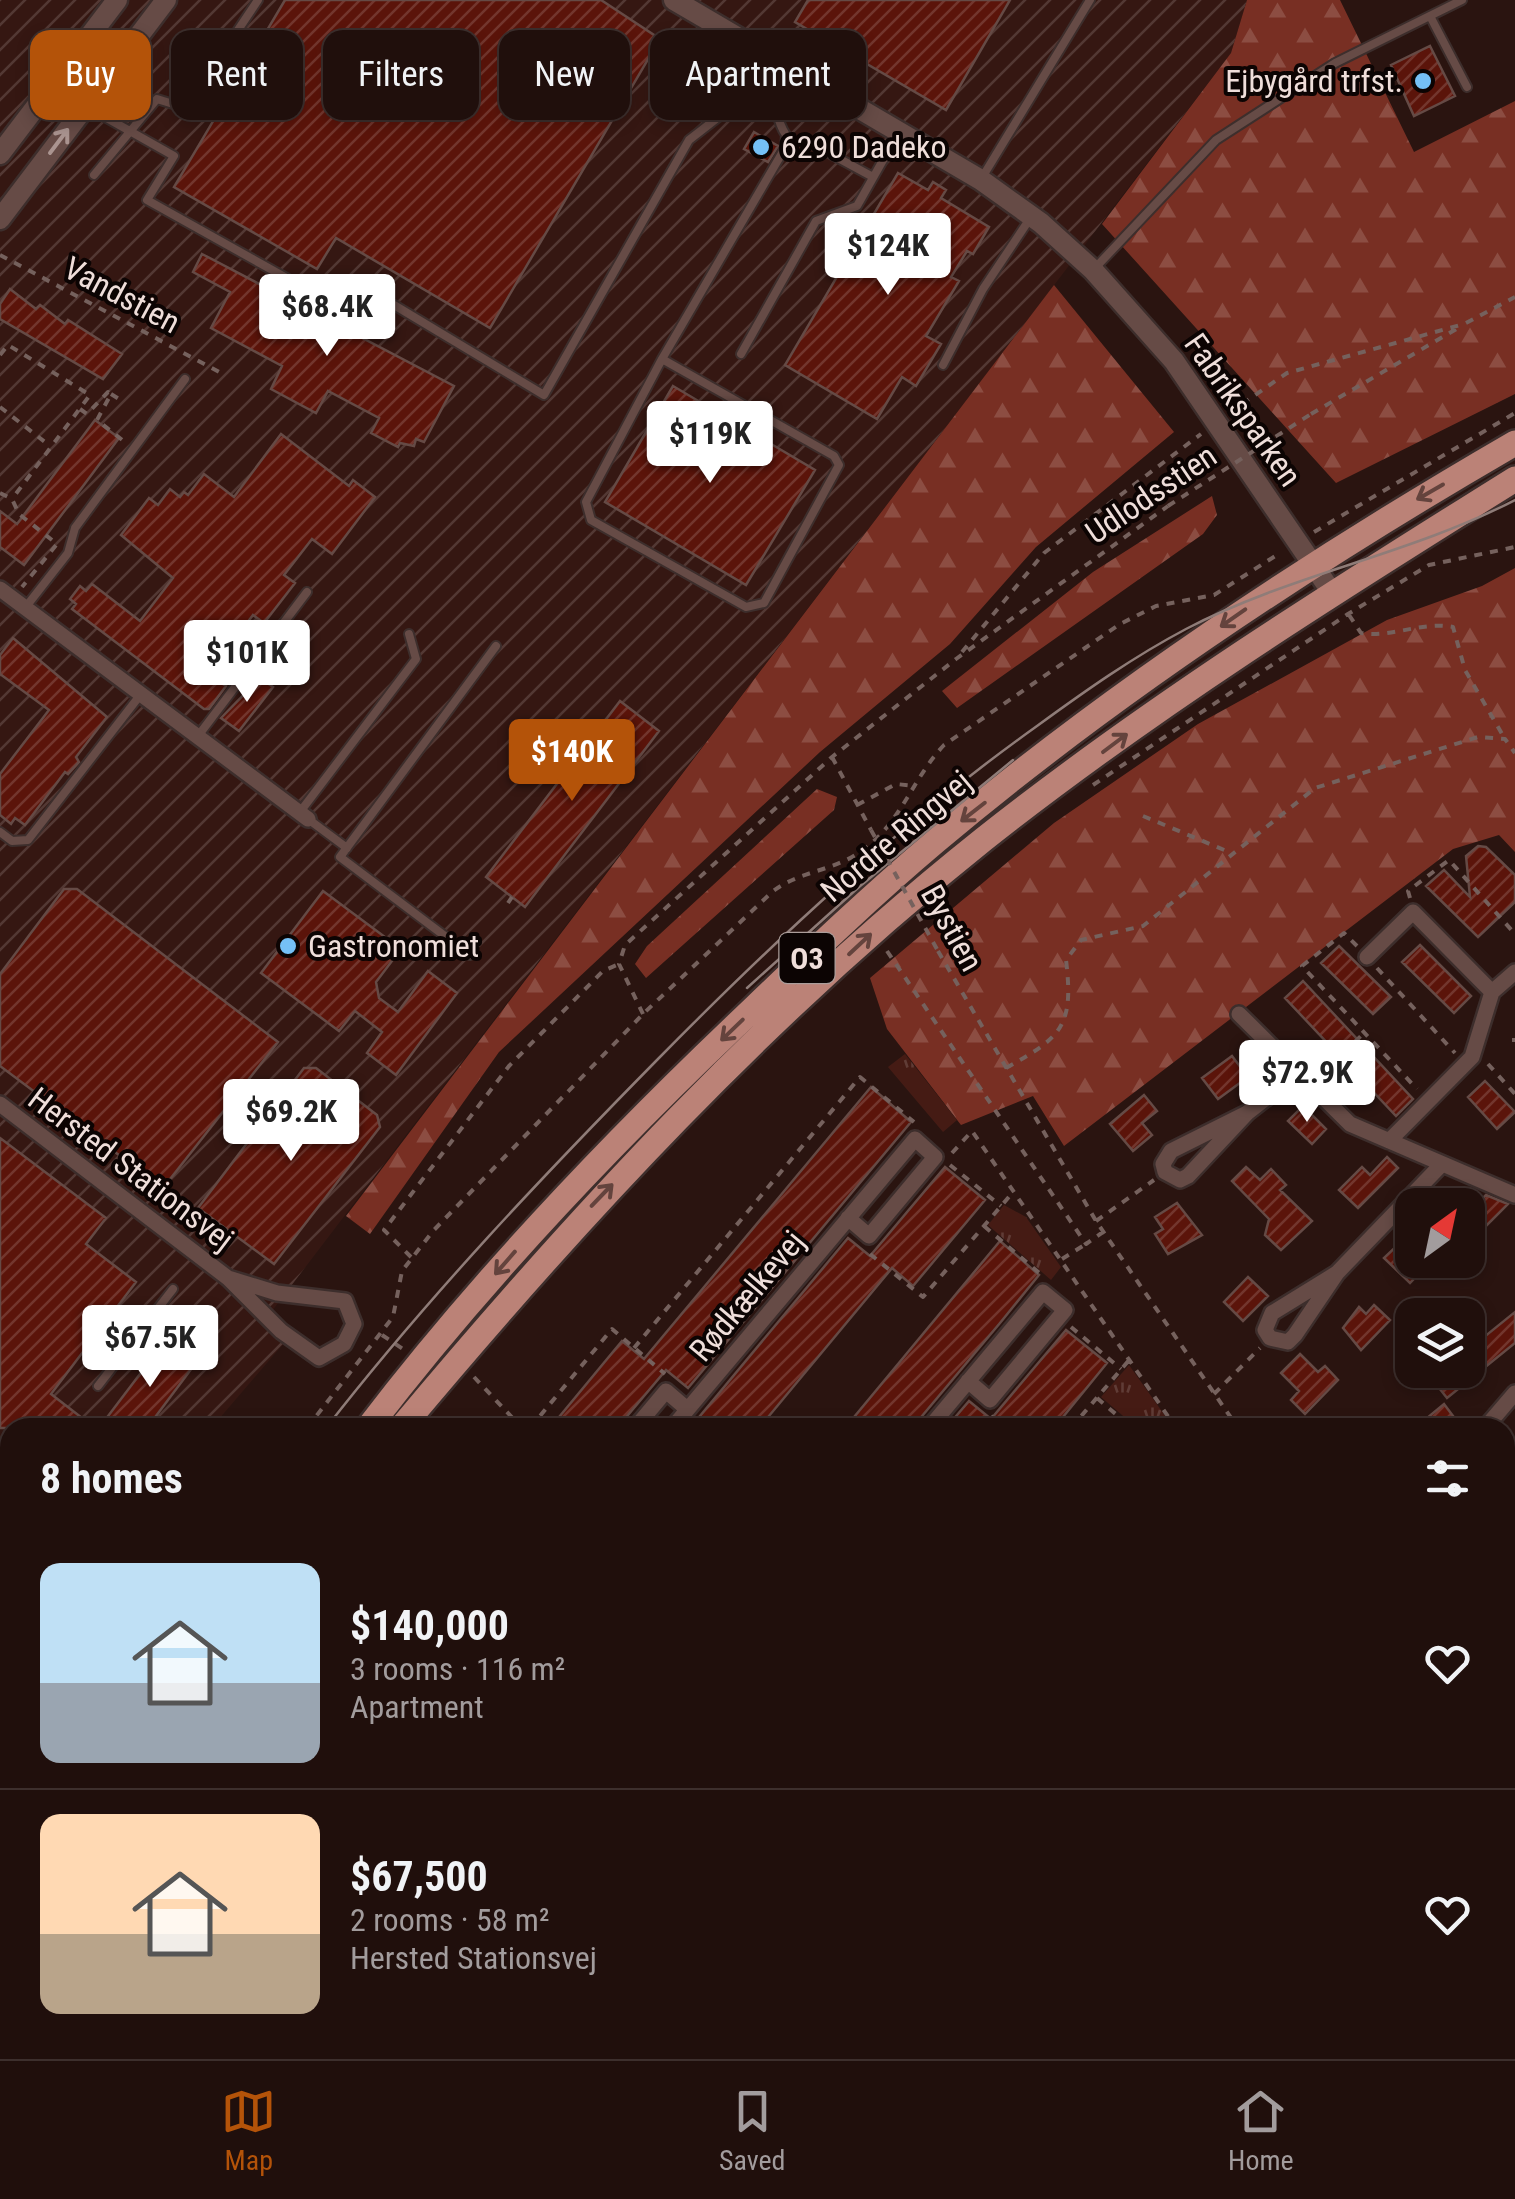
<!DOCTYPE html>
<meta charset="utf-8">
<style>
:root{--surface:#200f0c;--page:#2d1d1a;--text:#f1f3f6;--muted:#a29c9d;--line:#3d2f2d;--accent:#b45309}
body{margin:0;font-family:"Roboto Condensed",sans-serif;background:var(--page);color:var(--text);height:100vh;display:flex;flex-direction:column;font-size:38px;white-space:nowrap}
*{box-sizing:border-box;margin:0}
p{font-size:32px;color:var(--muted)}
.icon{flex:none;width:55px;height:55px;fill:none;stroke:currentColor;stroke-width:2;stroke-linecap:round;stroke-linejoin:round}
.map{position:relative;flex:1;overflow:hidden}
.sheet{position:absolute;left:0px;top:1418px;width:1515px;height:642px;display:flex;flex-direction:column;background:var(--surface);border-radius:30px 30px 0 0;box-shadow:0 5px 15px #0003,0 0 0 2px var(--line)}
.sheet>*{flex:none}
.top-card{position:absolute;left:30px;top:30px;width:1000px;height:90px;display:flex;gap:20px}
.needle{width:65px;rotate:33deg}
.fabs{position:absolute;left:1395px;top:1188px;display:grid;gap:20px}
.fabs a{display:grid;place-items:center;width:90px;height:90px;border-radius:20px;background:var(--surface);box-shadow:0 5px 15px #0003,0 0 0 2px var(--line);font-size:50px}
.price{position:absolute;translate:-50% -85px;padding:0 22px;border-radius:10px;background:#fff;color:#222;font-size:32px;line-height:65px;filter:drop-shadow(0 2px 5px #0008)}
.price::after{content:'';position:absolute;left:50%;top:60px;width:30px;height:22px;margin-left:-15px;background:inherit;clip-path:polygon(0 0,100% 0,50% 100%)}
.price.selected{background:var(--accent);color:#fff}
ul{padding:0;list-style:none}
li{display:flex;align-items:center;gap:30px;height:250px;padding:0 40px}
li+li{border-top:2px solid var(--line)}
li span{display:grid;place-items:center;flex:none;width:280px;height:200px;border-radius:20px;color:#555}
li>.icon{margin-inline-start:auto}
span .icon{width:120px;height:120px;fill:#fffc;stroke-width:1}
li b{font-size:42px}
h2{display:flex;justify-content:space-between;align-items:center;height:120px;padding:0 40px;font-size:42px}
.tag{padding:0 35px;border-radius:20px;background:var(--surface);box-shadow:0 5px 15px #0003,0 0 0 2px var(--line);font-size:35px;line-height:90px}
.tag.selected{background:var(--accent);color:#fff}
.dock{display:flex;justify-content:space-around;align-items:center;height:140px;border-top:2px solid var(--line);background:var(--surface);font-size:28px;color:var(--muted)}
.dock a{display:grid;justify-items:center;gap:5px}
.dock .selected{color:var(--accent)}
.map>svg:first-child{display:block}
.built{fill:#351712}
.industrial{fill:url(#industrial-furrows)}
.forest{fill:url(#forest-firs)}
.park{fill:url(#park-tufts)}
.building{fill:url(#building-hatch);stroke:#654a45;stroke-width:2.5}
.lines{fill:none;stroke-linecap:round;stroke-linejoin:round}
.service-casing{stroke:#3d2e2c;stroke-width:12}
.minor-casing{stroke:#3d2e2c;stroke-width:20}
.tertiary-casing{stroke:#3d2e2c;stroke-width:25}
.primary-casing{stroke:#3d2e2c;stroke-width:30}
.path{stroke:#75615d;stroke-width:4;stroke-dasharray:8 8;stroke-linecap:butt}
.service{stroke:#664b46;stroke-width:8}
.minor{stroke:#664b46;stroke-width:15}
.tertiary{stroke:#664b46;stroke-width:20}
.primary{stroke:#bb8277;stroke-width:25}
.tram{stroke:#8f7c78;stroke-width:2.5}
.path-bridge{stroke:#75615d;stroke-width:4;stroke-dasharray:8 8;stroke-linecap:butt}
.oneway{stroke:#aa9490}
.oneway2{stroke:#64433d}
.poi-dot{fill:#75c0f6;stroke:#0c0403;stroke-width:4}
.labels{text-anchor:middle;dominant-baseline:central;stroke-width:8;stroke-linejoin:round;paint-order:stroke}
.shield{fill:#0c0403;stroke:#ab9d9a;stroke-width:2.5}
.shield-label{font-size:30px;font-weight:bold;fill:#efdeda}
.poi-label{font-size:32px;fill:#efdeda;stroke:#0c0403;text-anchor:start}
.street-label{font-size:32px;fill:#efdeda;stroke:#0c0403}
</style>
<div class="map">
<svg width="1515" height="2059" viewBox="0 0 1515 2059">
<defs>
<pattern id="industrial-furrows" width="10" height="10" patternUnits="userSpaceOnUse" patternTransform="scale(2.5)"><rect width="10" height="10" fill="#351712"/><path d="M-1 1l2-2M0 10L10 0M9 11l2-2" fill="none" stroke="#533834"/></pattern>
<pattern id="forest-firs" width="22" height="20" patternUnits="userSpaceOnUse" patternTransform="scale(2.5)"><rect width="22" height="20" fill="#782f23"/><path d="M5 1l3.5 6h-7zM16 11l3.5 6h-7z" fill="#8c4d42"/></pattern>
<pattern id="park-tufts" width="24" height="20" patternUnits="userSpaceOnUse" patternTransform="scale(2.5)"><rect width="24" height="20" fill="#451b14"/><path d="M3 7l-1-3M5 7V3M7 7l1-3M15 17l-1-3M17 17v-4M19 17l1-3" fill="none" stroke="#603c36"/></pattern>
<pattern id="building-hatch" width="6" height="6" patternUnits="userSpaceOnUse" patternTransform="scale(2.5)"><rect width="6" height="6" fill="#5b140a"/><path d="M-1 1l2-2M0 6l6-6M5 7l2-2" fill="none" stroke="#73362d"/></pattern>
</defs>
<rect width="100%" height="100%" fill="#2a1410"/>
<!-- built -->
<path class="built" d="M278 2050H461L454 2059H271Z"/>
<!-- industrial -->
<path class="industrial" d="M0 0H1247L1231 53 262 1324 285 1342 212 1427 10 1428V1663L0 1675Z"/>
<!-- forest -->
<path class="forest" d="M1247 0H1340L1414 152 1515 101V394L1336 483 1102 224 1231 53Z
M1054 285 1174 432 1036 547 950 644 820 752 499 1052 370 1234 346 1216Z
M1212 496 1217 515 1203 534 957 708 942 691 1093 572Z
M1515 568V852L1499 835 1453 849 1064 1146 1033 1096 961 1125 887 1029 870 978 1054 823 1198 724 1387 620 1482 586Z
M817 789 837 797 834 810 646 978 635 964 647 946Z"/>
<!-- park -->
<path class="park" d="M905 1054 957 1120 943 1132 888 1067Z
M1004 1205 1026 1217 1061 1267 1051 1280 988 1225Z
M1129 1365 1173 1427H1136L1101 1397Z
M1505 1670 1515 1675V1780L1505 1766Z
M461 2050H853L847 2059H454Z"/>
<!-- building -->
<path class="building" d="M285 0H601L660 39 490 328 336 238 317 269 174 187Z
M808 0H1010L946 110 795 22Z
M1430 46 1455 96 1414 116 1391 65Z
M754 132 778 146 768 162 744 149Z
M898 173 928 190 933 182 946 190 941 198 989 227 973 254 967 251 951 277 959 281 926 336 941 344 916 386 902 377 877 419 785 365Z
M202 254 454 386 424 442 416 439 414 446 400 443 398 447 371 433 379 418 328 391 316 413 271 389 282 366 211 328 230 292 193 272Z
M10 289 36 309 40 305 65 324 68 320 122 354 103 379 0 319V304Z
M673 386 815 470 746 585 605 502Z
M95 420 119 438 24 565 0 547V511L17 524Z
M281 434 349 486 353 480 375 497 332 554 312 539 284 575 295 583 264 623 253 615 223 655 236 664 221 683 226 686 209 709H204L72 609 76 604 70 599 80 586 86 591 92 584 140 621 173 578 121 535 149 498 158 505 170 489 180 497 184 492 188 495 204 474 234 497Z
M13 638 107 717 76 757 79 762 68 774 65 772 25 825 15 818 11 824 0 815V774L49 710 0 674V655Z
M260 678 273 687 239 731 221 718Z
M620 701 659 731 525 907 486 877Z
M1478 846 1486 847 1515 875V902L1478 937 1426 886 1444 870 1470 897 1466 856Z
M64 889H77L278 1042 163 1188 0 1066V974Z
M323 891 401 949 376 982 379 998 398 1012 428 971 457 993 396 1075 367 1053 382 1032 355 1011 339 1031 261 973Z
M1420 945 1471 996 1454 1013 1402 962Z
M1339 946 1391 997 1373 1014 1321 963Z
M1303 981 1413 1099 1396 1116 1285 998Z
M1232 1056 1248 1077 1218 1099 1202 1078Z
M304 1068H316L377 1115 380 1127 274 1264 198 1208Z
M1485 1081 1515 1112 1497 1129 1468 1097Z
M871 1087 911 1122 688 1388 666 1370 617 1428H550L622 1341 644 1359Z
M1144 1095 1157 1111 1142 1123 1152 1135 1133 1151 1110 1124Z
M1303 1106 1326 1129 1312 1144 1288 1121Z
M0 1138 106 1218 86 1244 136 1282 51 1394 95 1428H0Z
M1387 1157 1398 1168 1358 1208 1339 1190 1362 1167 1370 1175Z
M945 1167 985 1200 913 1286 892 1268 759 1428H690L848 1238 870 1256Z
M1246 1167 1260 1180 1271 1169 1286 1185 1280 1190 1312 1221 1281 1250 1265 1235 1269 1219 1232 1181Z
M1486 1195 1508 1204 1468 1244V1213Z
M1177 1203 1202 1235 1168 1254 1155 1234 1163 1229 1155 1217Z
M1404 1239 1412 1247V1260H1432L1410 1283 1384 1258Z
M1000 1241 1039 1275 1000 1323 912 1428H845Z
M1248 1277 1268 1296 1243 1321 1224 1302Z
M1374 1305 1390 1320 1361 1350 1343 1328 1359 1307 1366 1314Z
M1515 1312V1343L1447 1398 1432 1379 1443 1370H1468V1350Z
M1066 1330 1107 1363 1054 1428H946L969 1401 991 1419Z
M165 1341 195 1364 147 1428H99Z
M1300 1354 1318 1372 1325 1366 1338 1380 1305 1414 1291 1400 1299 1391 1281 1373Z
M1444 1404 1462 1428H1415Z"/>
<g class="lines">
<!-- service casing -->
<g class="service-casing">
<path id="service" d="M1430 16 1467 87
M89 108 174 156 147 200 342 309 394 305 544 395 689 140 765 81 777 63
M814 145 873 177
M94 175 157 99 186 108 258 0
M983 176 1090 0
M1096 267 1216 140 1335 63 1462 0
M741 354 816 221 857 206 899 132
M662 359 834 456 839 465 764 603 746 607 591 520 586 502 662 359 785 148 786 135C774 118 777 98 765 81
M943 365 983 289 1031 217
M25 608 68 553 75 528 185 379
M198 736 307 592
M300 812 416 659 409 634
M308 819 347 848
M0 832 12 841 28 840 141 694
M470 955 340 857 496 646
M98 1386 173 1289
M291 2059 297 2050"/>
</g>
<!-- minor casing -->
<g class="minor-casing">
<path id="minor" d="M0 589 308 819
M1367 957 1413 912 1492 992
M1239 1014 1350 1124 1515 1195
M0 1104 228 1278 281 1331 319 1358 344 1344 354 1324 345 1301 277 1293 228 1278
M1247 1113 1188 1176 1180 1180 1165 1172 1163 1164 1171 1151 1247 1113 1298 1073
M1389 1141 1472 1057 1492 992 1515 972
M1337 1273 1295 1335 1288 1342 1270 1338 1265 1330 1272 1313 1337 1273 1442 1164
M635 1428 666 1391 687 1409
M672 1428 915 1139 935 1157 869 1236 848 1218
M929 1428 1043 1292 1065 1310 990 1400 968 1381
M1485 1428 1515 1393
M1505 1521 1515 1510
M1071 2050 1079 2059
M1149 2050 1160 2059
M107 2059 114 2050
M988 2059 994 2050
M1172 2059 1180 2050"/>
</g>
<!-- tertiary casing -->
<g class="tertiary-casing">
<path id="tertiary" d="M674 0 981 180 1041 223 1093 270 1174 361 1333 594
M0 154 117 0
M0 219 166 0"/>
</g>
<!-- primary casing -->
<g class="primary-casing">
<path id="primary" d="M368 1428C478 1284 603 1152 734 1027 800 964 866 900 936 841 1115 690 1313 560 1515 443
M401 1428C579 1215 767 1012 984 839 1152 706 1334 592 1515 479
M0 1916 10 1902
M0 1958 10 1945"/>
</g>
<!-- path -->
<path class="path" d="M0 255 223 374
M1466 323 1515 297
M0 355 8 345 90 395 12 499
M111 394 124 402
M0 407 50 446
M80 409 87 414 108 392 111 394 97 420 126 443
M1229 413 1287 373 1464 324
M1311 414 1458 328
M0 493 12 499 19 514 57 544 22 587
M1314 532 1515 413
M1349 615 1361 633C1392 638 1422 621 1453 627L1465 670 1505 739
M962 652 1044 553 1201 434
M832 757 871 830
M1093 785 1348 614 1429 565 1515 547
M857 805 896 784 916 786
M1143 816 1229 852
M1410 898 1408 891 1449 860 1515 934
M508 903 512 897
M1357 946 1344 933 1302 966 1417 1089
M887 951 1086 1244 1103 1232
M938 951 1096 1221 1238 1428
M1377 968 1455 1053
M643 1014 619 964 625 945 832 757 956 659 1168 506
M1512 1040H1515
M1488 1064 1515 1094
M1006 1068C1062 1037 1074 1026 1066 960L1081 940 1143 926 1315 788 1478 737 1505 739 1515 753
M1320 1075 1364 1033
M952 1153 972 1131 1176 1428
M950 1165 1001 1206
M1096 1221 1154 1180
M984 1226 1044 1277
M870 1254 923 1297 1014 1191
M411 1257 384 1230 509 1066 603 971 619 964
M1062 1259 1086 1244
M1071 1327 1121 1369
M382 1335 403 1349
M634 1348 860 1077 914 1122
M474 1377 522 1428
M1214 1394 1260 1348
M1097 1398 1132 1428
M991 1416 1006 1428
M536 1421 544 1428
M307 1428 393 1317 402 1271 433 1231 643 1014 772 892C797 872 831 871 857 854 900 827 911 780 944 745L1120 624 1156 606 1214 595 1280 553
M530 1428 612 1329 665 1374
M1071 1428 1130 1359
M1505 1573 1515 1580
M1505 1646 1515 1650
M0 1804 10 1789
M1505 1898 1515 1912
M1505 2009 1515 1987
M1277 2059 1284 2050
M1479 2059 1484 2050"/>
<!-- service -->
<use href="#service" class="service"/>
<!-- minor -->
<use href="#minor" class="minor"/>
<!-- tertiary -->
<use href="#tertiary" class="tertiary"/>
<!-- primary -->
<use href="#primary" class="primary"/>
<!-- tram -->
<path class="tram" d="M747 988 859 887 1013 760
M326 1428C428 1297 540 1179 656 1061 776 939 897 826 1037 726 1085 691 1133 657 1186 629 1291 574 1409 555 1515 500
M0 1866 10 1852"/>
<!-- path-bridge -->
<path class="path-bridge" d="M1168 506 1311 414
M871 830 938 951"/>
</g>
<!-- one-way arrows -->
<defs><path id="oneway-shaft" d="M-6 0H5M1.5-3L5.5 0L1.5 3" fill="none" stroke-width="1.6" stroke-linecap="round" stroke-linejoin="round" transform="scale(2.5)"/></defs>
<use class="oneway" href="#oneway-shaft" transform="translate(59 141) rotate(-53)"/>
<g class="oneway2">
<use href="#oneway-shaft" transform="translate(1430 492) rotate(150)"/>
<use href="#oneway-shaft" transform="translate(1233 618) rotate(145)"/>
<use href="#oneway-shaft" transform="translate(1115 743) rotate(-37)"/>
<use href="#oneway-shaft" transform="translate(973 812) rotate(142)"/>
<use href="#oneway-shaft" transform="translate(860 944) rotate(-43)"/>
<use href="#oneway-shaft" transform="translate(732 1030) rotate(136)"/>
<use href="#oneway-shaft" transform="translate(602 1195) rotate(-46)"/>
<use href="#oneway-shaft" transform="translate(505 1263) rotate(131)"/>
</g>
<!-- markers -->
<g class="poi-dot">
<circle cx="1423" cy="81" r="10"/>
<circle cx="761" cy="147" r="10"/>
<circle cx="288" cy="946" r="10"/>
</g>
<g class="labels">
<!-- shield labels -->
<rect class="shield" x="779.5" y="933" width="55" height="50" rx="8"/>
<g class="shield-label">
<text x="807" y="958">O3</text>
</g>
<!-- poi labels -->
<g class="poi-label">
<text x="1403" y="81" text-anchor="end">Ejbygård trfst.</text>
<text x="781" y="147">6290 Dadeko</text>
<text x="308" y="946">Gastronomiet</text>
</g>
<!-- street labels -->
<g class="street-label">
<text transform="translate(122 295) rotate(28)">Vandstien</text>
<text transform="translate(1243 410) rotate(55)">Fabriksparken</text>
<text transform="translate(1151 494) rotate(-34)">Udlodsstien</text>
<text transform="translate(896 836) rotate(-40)">Nordre Ringvej</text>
<text transform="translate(952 928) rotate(61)">Bystien</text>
<text transform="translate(131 1169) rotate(37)">Hersted Stationsvej</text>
<text transform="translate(747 1296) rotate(-50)">Rødkælkevej</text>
</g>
</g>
</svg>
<div class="fabs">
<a><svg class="needle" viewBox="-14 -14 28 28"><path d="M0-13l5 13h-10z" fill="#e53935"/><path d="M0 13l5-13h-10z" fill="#a29c9d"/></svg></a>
<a><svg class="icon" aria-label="layers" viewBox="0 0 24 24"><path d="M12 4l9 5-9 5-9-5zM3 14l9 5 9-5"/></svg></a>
</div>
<b class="price" style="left:888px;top:298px">$124K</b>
<b class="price" style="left:327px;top:359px">$68.4K</b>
<b class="price" style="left:710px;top:486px">$119K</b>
<b class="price" style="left:247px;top:705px">$101K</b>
<b class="price selected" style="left:572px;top:804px">$140K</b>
<b class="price" style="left:1307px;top:1125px">$72.9K</b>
<b class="price" style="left:291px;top:1164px">$69.2K</b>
<b class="price" style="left:150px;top:1390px">$67.5K</b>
<div class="top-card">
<a class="tag selected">Buy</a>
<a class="tag">Rent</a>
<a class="tag">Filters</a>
<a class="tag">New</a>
<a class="tag">Apartment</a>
</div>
<section class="sheet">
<h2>8 homes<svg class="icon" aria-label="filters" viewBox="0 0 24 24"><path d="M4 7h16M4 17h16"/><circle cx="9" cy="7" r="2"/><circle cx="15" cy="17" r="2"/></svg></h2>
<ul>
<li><span style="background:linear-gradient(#bfe0f5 60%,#9aa5b1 0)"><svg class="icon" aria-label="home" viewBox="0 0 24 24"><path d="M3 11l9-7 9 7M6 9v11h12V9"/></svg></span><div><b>$140,000</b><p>3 rooms · 116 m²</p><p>Apartment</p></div><svg class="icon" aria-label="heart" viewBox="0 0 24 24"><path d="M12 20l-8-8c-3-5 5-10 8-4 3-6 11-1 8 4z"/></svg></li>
<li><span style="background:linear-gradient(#ffd9b3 60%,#b9a48a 0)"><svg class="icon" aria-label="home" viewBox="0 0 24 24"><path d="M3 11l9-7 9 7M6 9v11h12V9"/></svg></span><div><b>$67,500</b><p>2 rooms · 58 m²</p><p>Hersted Stationsvej</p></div><svg class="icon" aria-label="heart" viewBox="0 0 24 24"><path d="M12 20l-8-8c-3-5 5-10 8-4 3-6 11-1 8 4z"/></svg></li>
</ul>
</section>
</div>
<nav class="dock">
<a class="selected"><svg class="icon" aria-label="map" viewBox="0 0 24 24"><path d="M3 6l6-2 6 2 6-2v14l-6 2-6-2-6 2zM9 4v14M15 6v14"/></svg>Map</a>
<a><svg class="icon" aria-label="saved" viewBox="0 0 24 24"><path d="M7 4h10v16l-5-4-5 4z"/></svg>Saved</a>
<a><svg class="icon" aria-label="home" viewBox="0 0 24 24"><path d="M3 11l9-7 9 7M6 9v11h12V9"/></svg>Home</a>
</nav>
